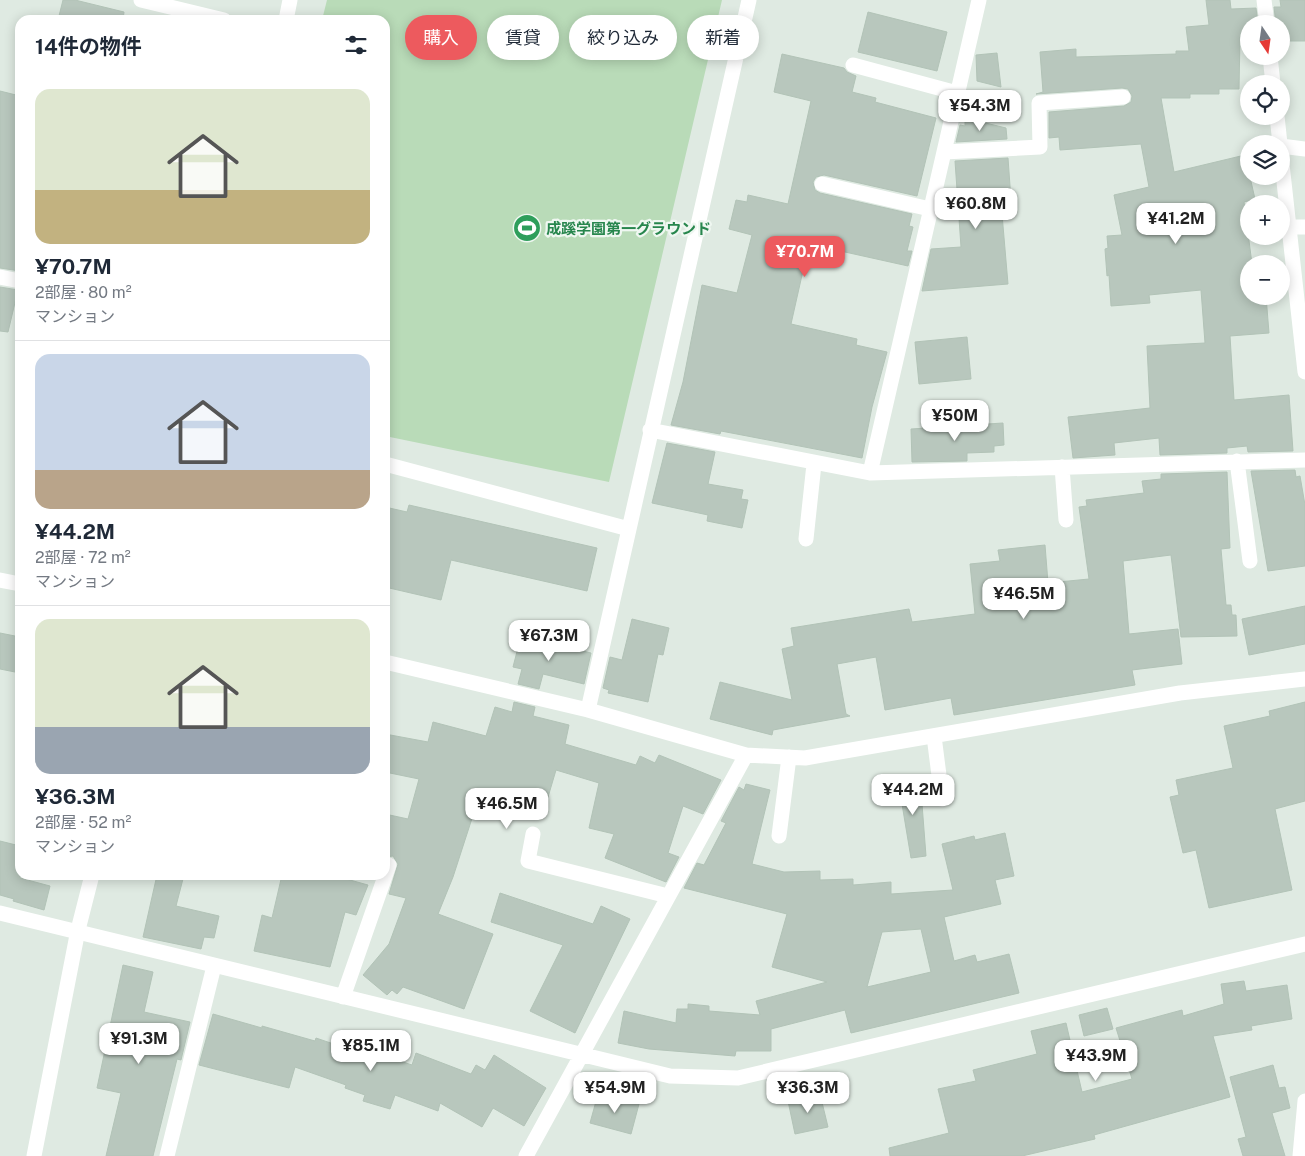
<!DOCTYPE html>
<html lang="ja">
<meta charset="utf-8">
<style>
:root{--surface:#fff;--page:#f6f6f7;--text:#1f2937;--muted:#747a83;--line:#e0e1e3;--accent:#ed5a5e}
body{margin:0;font-family:"Public Sans","Noto Sans JP",sans-serif;background:var(--page);color:var(--text);height:100vh;display:flex;flex-direction:column;font-size:19px;white-space:nowrap}
*{box-sizing:border-box;margin:0}
p{font-size:16px;color:var(--muted)}
.icon{flex:none;width:28px;height:28px;fill:none;stroke:currentColor;stroke-width:2;stroke-linecap:round;stroke-linejoin:round}
.map{position:relative;flex:1;overflow:hidden}
.panel{position:absolute;left:15px;top:15px;width:375px;height:865px;display:flex;flex-direction:column;background:var(--surface);border-radius:15px;box-shadow:0 2px 12px #0003}
.panel>*{flex:none}
.guide{position:absolute;left:405px;top:15px;width:475px;height:45px;display:flex;gap:10px}
.needle{width:32px;rotate:167deg}
.buttons{position:absolute;left:1240px;top:15px;display:grid;gap:10px}
.buttons a{display:grid;place-items:center;width:50px;height:50px;border-radius:50%;background:var(--surface);box-shadow:0 2px 12px #0003;font-size:25px}
.price{position:absolute;translate:-50% -42px;padding:0 11px;border-radius:10px;background:#fff;color:#222;font-size:16px;line-height:32px;filter:drop-shadow(0 1px 2px #0008)}
.price::after{content:'';position:absolute;left:50%;top:30px;width:15px;height:11px;margin-left:-8px;background:inherit;clip-path:polygon(0 0,100% 0,50% 100%)}
.price.on{background:var(--accent);color:#fff}
ul{padding:0;list-style:none}
li{display:grid;align-content:center;gap:10px;height:265px;padding:0 20px}
li+li{border-top:1px solid var(--line)}
li span{display:grid;place-items:center;height:155px;border-radius:15px;color:#555}
li>.icon{margin-inline-start:auto}
span .icon{width:90px;height:90px;fill:#fffc;stroke-width:1}
li b{font-size:21px}
h2{display:flex;justify-content:space-between;align-items:center;height:60px;padding:0 20px;font-size:21px}
.chip{padding:0 18px;border-radius:22px;background:var(--surface);box-shadow:0 2px 12px #0003;font-size:18px;line-height:45px}
.chip.on{background:var(--accent);color:#fff}
.map>svg:first-child{display:block}
.green{fill:#b9dbb8}
.building{fill:#b8c7bd;stroke:#b2c3b7;fill-rule:evenodd}
.lines{fill:none;stroke-linecap:round;stroke-linejoin:round}
.minor{stroke:#fff;stroke-width:15}
.tertiary{stroke:#fff;stroke-width:15}
.labels{text-anchor:middle;dominant-baseline:central;stroke-width:4.5;stroke-linejoin:round;paint-order:stroke}
.leisure-label{font-size:15px;font-weight:bold;fill:#27864d;stroke:#eff7f1;text-anchor:start}
</style>
<div class="map">
<svg width="1305" height="1156" viewBox="0 0 1305 1156">
<rect width="100%" height="100%" fill="#dfeae2"/>
<!-- green -->
<path class="green" d="M327 0H722L609 482 385 436V20H322Z"/>
<!-- building -->
<path class="building" d="M63 0H75L124 12 123 20H58Z
M1206 0H1230L1231 9 1256 8 1258 24H1249V37H1240L1239 89H1219V94H1190V98H1161L1174 172 1245 155 1255 199 1244 202 1252 264H1249V296H1266L1269 333 1230 336 1234 400 1289 395 1293 451 1248 452 1247 446 1227 448V453L1160 455 1159 438 1114 443 1115 455 1073 458 1068 417 1150 408 1147 346 1205 343 1201 290 1149 295 1150 303 1111 306 1109 275 1107 276 1105 249 1108 248 1107 236 1122 235 1114 195 1149 187 1141 144 1060 150 1059 137 1049 138V112L1124 106 1131 102 1132 96 1128 89 1122 88 1036 94 1043 92 1040 52 1076 49V57L1176 54V51H1189L1186 27 1209 25Z
M1280 0H1305V41H1285V35H1281V24H1276L1274 7H1281Z
M868 12 947 32 937 71 858 52Z
M997 53 1001 87 977 81 976 55Z
M782 54 844 68 847 72 856 76 852 92 876 98 875 102 936 118 917 196 824 175 816 177 813 182 815 190 820 193 912 214 909 226 913 227 907 251H912L908 266 809 244 791 324 857 339 856 345 887 352 872 407 862 458 721 431 720 434 671 425 683 382 702 285 737 293 752 235 729 229 736 200 747 202 748 195 788 204 811 101 774 92Z
M0 91 20 96V271L0 268Z
M965 118 1006 128 1007 139 956 142 960 125 965 126Z
M1008 158 1012 214H1002L1008 284 922 291 931 249 961 247 955 161Z
M0 287 18 290 8 332 0 331Z
M967 337 971 379 919 384 915 342Z
M1003 423 1004 445 994 446V452L967 453V461L912 462 911 429Z
M667 443 715 452 708 484 743 490 741 499 748 500 742 528 707 521 708 515 652 503Z
M1295 470 1296 477 1300 476 1305 505V566L1268 571 1251 471Z
M1227 472 1230 548 1221 549 1226 605H1231L1232 615H1236L1237 636 1181 637 1171 555 1123 561 1129 634 1178 629 1182 664 1132 670 1135 685 954 715 951 698 885 710 876 657 837 664 846 714 850 716 773 730 772 735 710 719 720 682 792 700 782 649 794 646 791 628 909 609 912 622 975 614 970 564 1000 561 998 550 1045 545 1048 583 1089 579 1079 507 1087 506 1086 500 1144 493 1142 481 1161 479V474Z
M409 505 597 548 587 591 451 560 441 600 385 587V507L407 512Z
M1305 606V644L1249 655 1242 619Z
M632 619 669 628 663 655 658 654 648 702 608 693 609 690 603 688 610 657 622 660Z
M0 633 20 637V673L0 669Z
M521 636 591 653 584 684 543 674 539 689 518 684 522 669 513 667Z
M514 702 535 707 533 716 569 725 565 744 636 765 640 756 655 763 659 755 721 780 703 814 683 806 668 853 679 857 666 882 605 858 614 834 589 828 599 783 556 770 543 814 503 803 501 807 491 804 489 810 476 806 453 877 438 914 493 934 464 1009 403 987 397 994 392 990 387 995 363 975 389 944 406 898 389 894 398 864 393 856 385 857V814L408 819 419 779 385 772V734L428 742 433 722 486 736 495 707 512 712Z
M1305 702V801L1275 809 1292 890 1209 908 1196 850 1183 853 1170 797 1179 795 1176 780 1233 768 1224 726 1270 716 1269 711Z
M920 778 926 856 911 858 898 780Z
M746 784 770 790 752 864 784 872 820 871V880L853 879V885L891 882V894L953 890 942 844 974 836 975 840 1005 833 1014 876 995 880 1001 904 944 917 954 961 975 955 977 962 1009 954 1019 993 851 1033 845 1010 771 1029V1051H736L735 1056 649 1049 618 1043 624 1011 676 1023 677 1009H688V1004L709 1006V1011L760 1015 756 1001 827 982 772 967 787 914 684 888 697 863 704 865 726 823 721 821 739 787 744 790ZM921 929 931 972 867 987 882 932Z
M0 841 20 846V878L50 886 44 910 13 901 14 899 0 895Z
M157 875H184L176 906 219 916 214 938 204 937 201 949 143 937Z
M282 875H332L368 885 356 915 345 912 330 967 254 951 262 915 272 918Z
M500 893 593 924 601 906 630 919 575 1033 530 1011 563 945 491 922Z
M123 965 153 972 144 1012 190 1022 181 1060 177 1059 153 1156H106L121 1093 97 1088Z
M1244 981 1246 991 1287 985 1292 1019 1251 1026 1252 1030 1213 1036 1230 1097 1094 1135 1095 1139 1022 1156H890L889 1148 949 1133 938 1089 976 1081 973 1070 1037 1054 1031 1031 1066 1023 1082 1092 1132 1079 1116 1028 1182 1010 1183 1016 1224 1004 1221 984Z
M1107 1008 1113 1029 1084 1036 1079 1015Z
M213 1014 262 1028V1026L315 1041 316 1038 357 1052 358 1047 412 1065 416 1053 471 1074 476 1065 485 1070 494 1055 546 1088 524 1126 493 1108 482 1127 440 1103 438 1111 395 1095 390 1109 363 1101 365 1095 345 1088 346 1085 295 1067 289 1088 199 1065Z
M1273 1065 1279 1088 1285 1087 1290 1108 1272 1113 1285 1156H1243L1238 1139 1246 1137 1230 1077Z
M598 1094 639 1104 631 1134 590 1123Z
M820 1094 828 1127 795 1134 788 1101Z"/>
<g class="lines">
<!-- minor -->
<path class="minor" d="M141 0 224 20
M1264 0 1267 24
M1270 56 1273 84
M853 65 957 93
M1277 116 1280 144
M1281 146 1305 149
M944 152 1040 147 1039 103 1123 97
M1281 155 1305 372
M822 184 930 209
M1289 227H1305
M0 277 20 281
M650 430 870 473 1305 460
M1237 461 1250 561
M385 464 629 529
M1062 467 1066 520
M870 473 979 0
M806 539 814 464
M0 580 20 584
M385 662 588 710 746 755 805 758 1180 693 1305 679
M588 710 749 0
M934 736 942 799
M533 834 528 861 668 896
M779 836 789 757
M0 913 670 1076 738 1078 1305 944
M343 997 389 865
M167 1156 214 966
M526 1156 746 755
M1300 1156 1305 1101"/>
<!-- tertiary -->
<path class="tertiary" d="M286 20 290 0
M34 1156 78 930 92 875"/>
</g>
<!-- icons -->
<defs>
<g id="stadium-disc" transform="scale(1.4375)"><circle r="9.5" fill="#2e9e5b" stroke="#eff7f1"/><path d="M0-5a6.5 5 0 1 0 0 10a6.5 5 0 1 0 0-10ZM-3.5-1.8h7v3.6h-7Z" fill="#fff"/></g>
</defs>
<g fill-rule="evenodd">
<use href="#stadium-disc" x="527" y="228"/>
</g>
<g class="labels">
<!-- leisure labels -->
<g class="leisure-label">
<text x="546" y="228">成蹊学園第一グラウンド</text>
</g>
</g>
</svg>
<div class="buttons">
<a><svg class="needle" viewBox="-14 -14 28 28"><path d="M0-13l5 13h-10z" fill="#e53935"/><path d="M0 13l5-13h-10z" fill="#747a83"/></svg></a>
<a><svg class="icon" aria-label="locate" viewBox="0 0 24 24"><circle cx="12" cy="12" r="6"/><path d="M12 2v4M12 18v4M2 12h4M18 12h4"/></svg></a>
<a><svg class="icon" aria-label="layers" viewBox="0 0 24 24"><path d="M12 4l9 5-9 5-9-5zM3 14l9 5 9-5"/></svg></a>
<a>+</a>
<a>−</a>
</div>
<b class="price" style="left:980px;top:132px">¥54.3M</b>
<b class="price" style="left:976px;top:230px">¥60.8M</b>
<b class="price" style="left:1176px;top:245px">¥41.2M</b>
<b class="price on" style="left:805px;top:278px">¥70.7M</b>
<b class="price" style="left:955px;top:442px">¥50M</b>
<b class="price" style="left:1024px;top:620px">¥46.5M</b>
<b class="price" style="left:549px;top:662px">¥67.3M</b>
<b class="price" style="left:913px;top:816px">¥44.2M</b>
<b class="price" style="left:507px;top:830px">¥46.5M</b>
<b class="price" style="left:139px;top:1065px">¥91.3M</b>
<b class="price" style="left:371px;top:1072px">¥85.1M</b>
<b class="price" style="left:1096px;top:1082px">¥43.9M</b>
<b class="price" style="left:615px;top:1114px">¥54.9M</b>
<b class="price" style="left:808px;top:1114px">¥36.3M</b>
<div class="guide">
<a class="chip on">購入</a>
<a class="chip">賃貸</a>
<a class="chip">絞り込み</a>
<a class="chip">新着</a>
</div>
<section class="panel">
<h2>14件の物件<svg class="icon" aria-label="filters" viewBox="0 0 24 24"><path d="M4 7h16M4 17h16"/><circle cx="9" cy="7" r="2"/><circle cx="15" cy="17" r="2"/></svg></h2>
<ul>
<li><span style="background:linear-gradient(#dfe7d0 65%,#c2b280 0)"><svg class="icon" aria-label="home" viewBox="0 0 24 24"><path d="M3 11l9-7 9 7M6 9v11h12V9"/></svg></span><div><b>¥70.7M</b><p>2部屋 · 80 m²</p><p>マンション</p></div></li>
<li><span style="background:linear-gradient(#c9d6e8 75%,#b9a48a 0)"><svg class="icon" aria-label="home" viewBox="0 0 24 24"><path d="M3 11l9-7 9 7M6 9v11h12V9"/></svg></span><div><b>¥44.2M</b><p>2部屋 · 72 m²</p><p>マンション</p></div></li>
<li><span style="background:linear-gradient(#dfe7d0 70%,#9aa5b1 0)"><svg class="icon" aria-label="home" viewBox="0 0 24 24"><path d="M3 11l9-7 9 7M6 9v11h12V9"/></svg></span><div><b>¥36.3M</b><p>2部屋 · 52 m²</p><p>マンション</p></div></li>
</ul>
</section>
</div>
